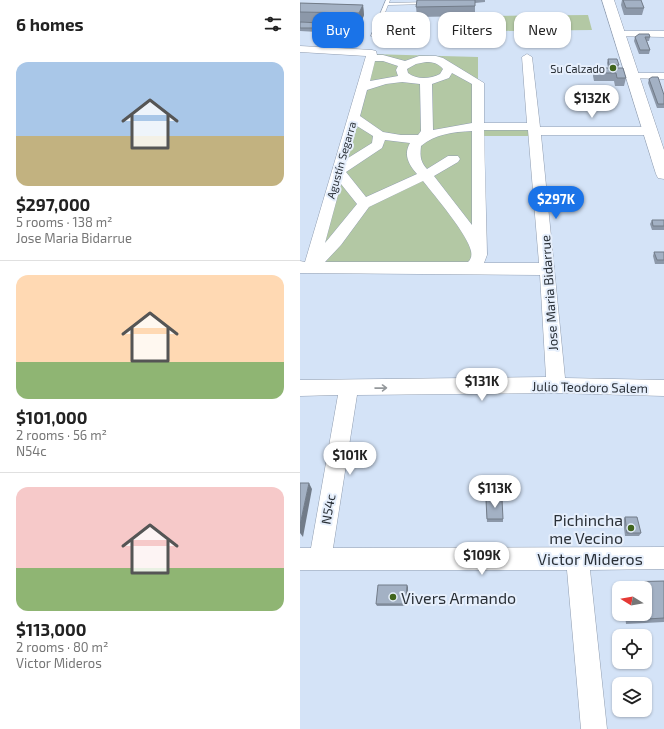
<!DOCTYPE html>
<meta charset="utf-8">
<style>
:root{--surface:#fff;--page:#f2f2f2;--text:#222;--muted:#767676;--line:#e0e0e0;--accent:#1a73e8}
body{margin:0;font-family:"Exo 2",sans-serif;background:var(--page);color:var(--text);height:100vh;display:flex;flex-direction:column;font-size:15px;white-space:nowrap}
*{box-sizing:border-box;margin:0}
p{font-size:13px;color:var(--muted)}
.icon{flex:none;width:22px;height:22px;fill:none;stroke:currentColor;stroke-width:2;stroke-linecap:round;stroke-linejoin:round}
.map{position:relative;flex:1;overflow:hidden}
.sheet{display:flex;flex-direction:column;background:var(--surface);width:300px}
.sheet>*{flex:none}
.banner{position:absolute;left:12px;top:12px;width:292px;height:36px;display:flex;gap:8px}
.needle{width:26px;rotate:281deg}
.tools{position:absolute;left:312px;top:581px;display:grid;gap:8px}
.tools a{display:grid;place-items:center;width:40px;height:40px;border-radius:8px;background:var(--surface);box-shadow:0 1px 3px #0004;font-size:20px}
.price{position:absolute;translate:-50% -34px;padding:0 9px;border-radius:14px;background:#fff;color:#222;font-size:13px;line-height:26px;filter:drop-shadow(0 1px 2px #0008)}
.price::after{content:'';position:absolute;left:50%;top:24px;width:12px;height:9px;margin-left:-6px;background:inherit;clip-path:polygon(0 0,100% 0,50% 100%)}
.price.current{background:var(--accent);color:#fff}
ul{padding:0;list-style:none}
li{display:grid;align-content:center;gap:8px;height:212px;padding:0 16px}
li+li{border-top:1px solid var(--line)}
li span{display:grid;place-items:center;height:124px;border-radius:12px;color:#555}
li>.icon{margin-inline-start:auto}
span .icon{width:72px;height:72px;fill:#fffc;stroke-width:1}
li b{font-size:17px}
h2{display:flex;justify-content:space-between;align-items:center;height:48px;padding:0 16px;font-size:17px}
.pill{padding:0 14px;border-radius:12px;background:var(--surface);box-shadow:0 1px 3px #0004;font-size:14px;line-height:36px}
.pill.current{background:var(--accent);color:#fff}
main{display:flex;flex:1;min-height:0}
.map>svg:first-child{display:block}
.green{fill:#b3c8a4}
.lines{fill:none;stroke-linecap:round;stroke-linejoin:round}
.lane-casing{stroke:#909db0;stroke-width:1}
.street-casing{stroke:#909db0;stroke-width:1}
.secondary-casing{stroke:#909db0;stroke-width:1}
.path{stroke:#9daab9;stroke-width:1.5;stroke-dasharray:2.5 1;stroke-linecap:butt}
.lane{fill:#fff;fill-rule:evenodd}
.street{fill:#fff;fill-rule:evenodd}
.secondary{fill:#fff;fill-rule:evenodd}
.wall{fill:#8c98a9}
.shaded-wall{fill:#727c89}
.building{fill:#a3b1c4;stroke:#727c89}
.oneway{stroke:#94989b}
.poi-dot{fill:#41651d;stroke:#e6effc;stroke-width:1.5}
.labels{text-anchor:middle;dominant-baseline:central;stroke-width:4;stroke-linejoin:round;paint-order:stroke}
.far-poi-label{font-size:11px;fill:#2a3037;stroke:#e6effc;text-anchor:end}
.far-street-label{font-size:11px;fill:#2a3037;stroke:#e6effc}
.street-label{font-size:13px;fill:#2a3037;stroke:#e6effc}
.near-poi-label{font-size:16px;fill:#2a3037;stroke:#e6effc;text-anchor:end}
.near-street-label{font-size:16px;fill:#2a3037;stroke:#e6effc}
</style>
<main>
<section class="sheet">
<h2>6 homes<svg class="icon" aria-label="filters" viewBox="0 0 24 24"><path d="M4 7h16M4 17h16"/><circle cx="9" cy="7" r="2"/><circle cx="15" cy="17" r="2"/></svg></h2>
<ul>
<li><span style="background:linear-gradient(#a9c7e8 60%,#c2b280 0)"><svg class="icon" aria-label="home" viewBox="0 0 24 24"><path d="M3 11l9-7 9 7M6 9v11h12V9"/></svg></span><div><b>$297,000</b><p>5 rooms · 138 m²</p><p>Jose Maria Bidarrue</p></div></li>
<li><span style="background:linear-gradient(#ffd9b3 70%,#8fb573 0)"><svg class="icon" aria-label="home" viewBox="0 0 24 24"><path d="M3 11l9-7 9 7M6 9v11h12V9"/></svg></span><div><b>$101,000</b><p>2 rooms · 56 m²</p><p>N54c</p></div></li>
<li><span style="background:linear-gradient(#f6c9c9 65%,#8fb573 0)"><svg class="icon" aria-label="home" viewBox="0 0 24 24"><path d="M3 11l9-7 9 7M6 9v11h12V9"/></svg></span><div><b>$113,000</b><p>2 rooms · 80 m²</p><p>Victor Mideros</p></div></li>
</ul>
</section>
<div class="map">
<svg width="364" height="729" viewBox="0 0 364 729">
<rect width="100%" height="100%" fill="#d4e3f7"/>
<!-- green -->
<path class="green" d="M288 15 292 30 196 31 195 16Z
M70 54 178 57V126L234 127 235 136H178L175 264 11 267Z"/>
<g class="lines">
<!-- lane casing -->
<g class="lane-casing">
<path id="lane" d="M86 0H90L89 3 129 2 131 3 129 4 88 5 76 35 71 36Z"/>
</g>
<!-- street casing -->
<g class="street-casing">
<path id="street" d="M319 31H364V37L315 36 314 34Z
M0 46 72 50 76 51 77 55H83L105 61 119 56H136L143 58 184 83V123H227L222 57 227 54 232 57 240 127H350L354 128 356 131 354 134 350 135H241L265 378 364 380V396L256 393 57 395 33 548 364 547V569L290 570 307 729H281L267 570H0V548H11L38 395 0 396V380L246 377 240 275 0 273V261L5 262 66 56 0 52ZM75 61H83L98 66 96 70 98 76 70 81ZM126 62C133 62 138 63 143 69L140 74C130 79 117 80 108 73L107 69 116 64ZM152 73 172 84V123L133 130 132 84 149 78ZM102 82 120 84 121 131 118 135H101L83 132 60 116 67 90 86 84ZM57 126 73 136 72 143 48 158ZM184 130H228L239 263H184L187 255ZM172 131V225L134 176 158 162 160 159 158 156H148L127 169C120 161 120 156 121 146 135 134 153 132 172 131ZM85 140 110 143C103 155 109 165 117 174L66 197 46 172 82 148ZM123 181C135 196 168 235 171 251 172 256 171 259 168 262H25L41 245 69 207ZM41 184 57 204 25 243Z
M332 73H364V79L328 78 326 76 328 74Z"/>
</g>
<!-- secondary casing -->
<g class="secondary-casing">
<path id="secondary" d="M302 0H314L364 150V179L358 178 356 174Z"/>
</g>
<!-- path -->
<path class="path" d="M102 14 115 24 126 27
M123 23 127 31 124 35"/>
<!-- lane -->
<use href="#lane" class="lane"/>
<!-- street -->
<use href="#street" class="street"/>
<!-- secondary -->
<use href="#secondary" class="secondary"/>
</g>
<!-- wall -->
<path class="wall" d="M117 0H185V2L175 3V16L117 17 116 7Z
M322 0H341L344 8 342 15H324L321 5Z
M0 3 63 5 64 15 61 23 0 22Z
M0 22 21 27 18 32 0 31Z
M335 37H350L349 41H347L350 50 349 54H339L334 41Z
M308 59 319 65 318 68 326 78 324 86H315L314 81H294L293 76 294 68H308L307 63Z
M349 79 364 95V108H357L348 83Z
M352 220H364V230H352L350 224Z
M354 252H364V264H355L353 256Z
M186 500 203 519V522H187Z
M325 517 341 533 339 536H325L323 520Z
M364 581V622L326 624 325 614H345V588H320V586L323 582Z
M108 587 107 606H77L76 604Z"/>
<!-- shaded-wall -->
<path class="shaded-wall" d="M63 5 64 15 61 23 59 13Z
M20 23 21 27 18 32 17 28Z
M9 483 12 489 3 537 0 533V525Z
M107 585 108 587 107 606 106 604Z"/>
<!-- building -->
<path class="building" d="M117 0H175V6L116 7Z
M323 0H341L344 8H326Z
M0 3 63 5 59 13 0 12Z
M0 22 20 23 17 28H0Z
M339 34H349L350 37H345L350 50H340L335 37Z
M308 59H317L319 65H309Z
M294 68H323L326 78H317L316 73H295Z
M352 77H358L364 95V104H358L349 79Z
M352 220H364V226H353Z
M354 252H364V260H357Z
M0 483H9L0 525Z
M202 499 203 519H187L186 500Z
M325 517H337L341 533H327Z
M364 581V618L330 620 329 614H345V588H324L323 582Z
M78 585H107L106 604H76Z"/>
<!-- one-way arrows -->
<defs><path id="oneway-shaft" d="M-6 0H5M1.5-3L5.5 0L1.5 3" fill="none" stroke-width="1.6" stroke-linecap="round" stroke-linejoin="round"/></defs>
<use class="oneway" href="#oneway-shaft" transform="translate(81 388) rotate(-1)"/>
<!-- markers -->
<g class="poi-dot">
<circle cx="313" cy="68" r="4"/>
<circle cx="331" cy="528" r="4"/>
<circle cx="93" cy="597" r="4"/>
</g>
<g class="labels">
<!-- far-poi labels -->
<g class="far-poi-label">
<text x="305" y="68">Su Calzado</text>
</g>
<!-- far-street labels -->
<g class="far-street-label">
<text transform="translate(41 160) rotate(-74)">Agustín Segarra</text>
</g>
<!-- street labels -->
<g class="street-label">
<text transform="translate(249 293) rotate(-94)">Jose Maria Bidarrue</text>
<text transform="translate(290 387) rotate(1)">Julio Teodoro Salem</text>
<text transform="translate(28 509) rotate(-80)">N54c</text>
</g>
<!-- near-poi labels -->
<g class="near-poi-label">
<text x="323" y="519">Pichincha<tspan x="323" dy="18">me Vecino</tspan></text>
<text x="101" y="597" text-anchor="start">Vivers Armando</text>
</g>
<!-- near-street labels -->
<g class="near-street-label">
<text x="290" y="558">Victor Mideros</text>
</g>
</g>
</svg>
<div class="tools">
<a><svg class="needle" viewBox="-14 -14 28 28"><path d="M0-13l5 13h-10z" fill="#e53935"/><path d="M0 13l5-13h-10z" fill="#767676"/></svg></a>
<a><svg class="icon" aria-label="locate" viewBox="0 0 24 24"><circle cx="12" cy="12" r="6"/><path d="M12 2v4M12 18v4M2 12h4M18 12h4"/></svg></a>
<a><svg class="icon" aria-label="layers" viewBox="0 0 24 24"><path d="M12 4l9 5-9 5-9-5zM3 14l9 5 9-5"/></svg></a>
</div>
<b class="price" style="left:292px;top:119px">$132K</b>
<b class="price current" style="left:256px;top:220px">$297K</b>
<b class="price" style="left:182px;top:402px">$131K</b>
<b class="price" style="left:50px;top:476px">$101K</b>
<b class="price" style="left:195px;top:509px">$113K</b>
<b class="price" style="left:182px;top:576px">$109K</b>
<div class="banner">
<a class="pill current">Buy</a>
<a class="pill">Rent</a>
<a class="pill">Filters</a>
<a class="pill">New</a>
</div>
</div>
</main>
